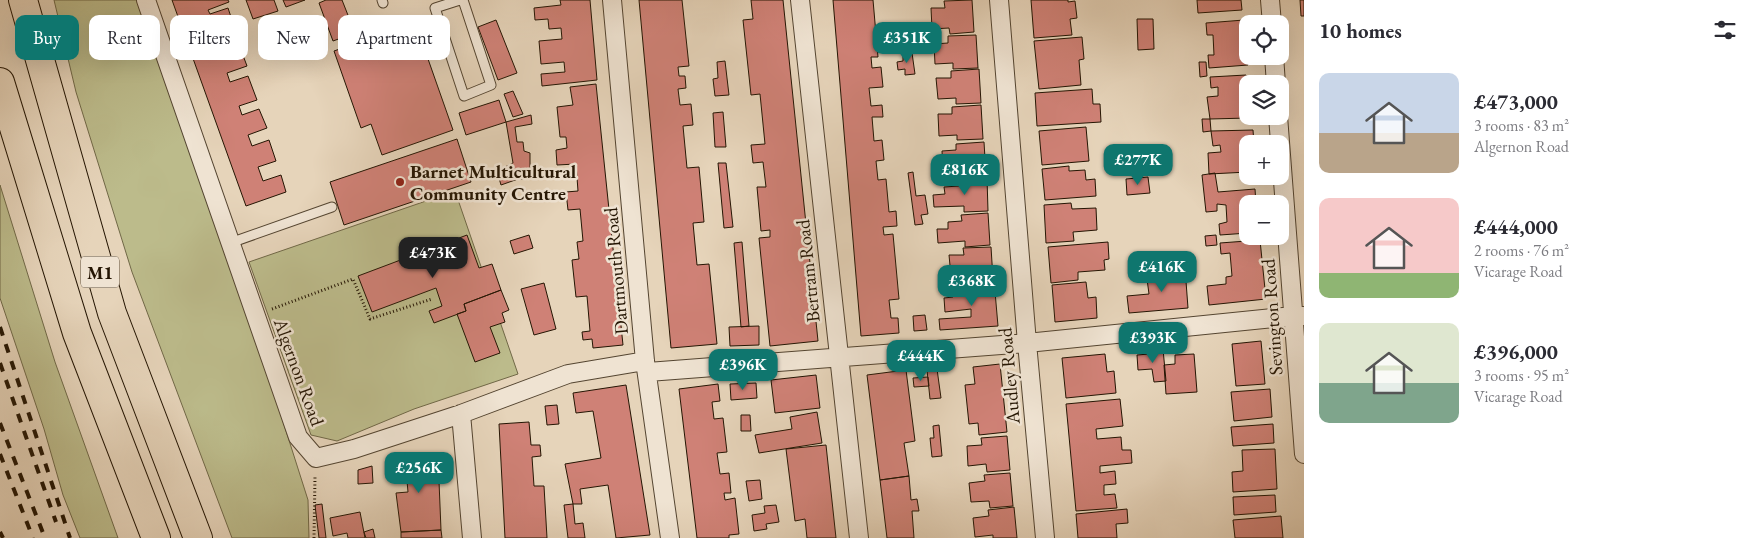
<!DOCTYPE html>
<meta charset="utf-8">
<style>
:root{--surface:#fff;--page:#f2f2f3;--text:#2b2b33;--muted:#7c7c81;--accent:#0f766e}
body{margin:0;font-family:"EB Garamond",serif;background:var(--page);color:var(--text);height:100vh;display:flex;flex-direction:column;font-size:19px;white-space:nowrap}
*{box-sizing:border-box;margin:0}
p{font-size:16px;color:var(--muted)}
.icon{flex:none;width:28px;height:28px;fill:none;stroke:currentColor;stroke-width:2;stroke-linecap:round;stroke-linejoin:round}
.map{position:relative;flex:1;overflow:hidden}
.side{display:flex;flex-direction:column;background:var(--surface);width:450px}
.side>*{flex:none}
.guide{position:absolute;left:15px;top:15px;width:475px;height:45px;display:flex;gap:10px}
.tools{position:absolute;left:1239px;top:15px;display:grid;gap:10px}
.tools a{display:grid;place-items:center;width:50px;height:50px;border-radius:10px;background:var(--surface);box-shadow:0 5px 20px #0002;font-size:25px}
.price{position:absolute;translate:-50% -42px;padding:0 11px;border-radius:10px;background:var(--accent);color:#fff;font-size:16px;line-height:32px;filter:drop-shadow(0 1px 2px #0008)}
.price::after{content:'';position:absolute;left:50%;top:30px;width:15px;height:11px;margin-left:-8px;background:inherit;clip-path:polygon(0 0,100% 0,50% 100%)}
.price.current{background:#222;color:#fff}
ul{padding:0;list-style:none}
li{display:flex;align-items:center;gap:15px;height:125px;padding:0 15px}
li span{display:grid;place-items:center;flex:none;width:140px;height:100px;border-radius:10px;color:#555}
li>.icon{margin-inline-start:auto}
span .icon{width:60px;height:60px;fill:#fffc;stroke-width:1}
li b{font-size:21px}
h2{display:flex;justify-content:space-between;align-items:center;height:60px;padding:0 15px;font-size:21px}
.pill{padding:0 18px;border-radius:10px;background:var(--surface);box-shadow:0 5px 20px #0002;font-size:18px;line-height:45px}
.pill.current{background:var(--accent);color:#fff}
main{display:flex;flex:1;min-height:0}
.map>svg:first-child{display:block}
.green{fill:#bcbb8b;stroke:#706847}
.building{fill:#cf8176;stroke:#241503}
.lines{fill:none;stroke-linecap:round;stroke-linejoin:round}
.lane-casing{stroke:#544531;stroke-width:11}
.street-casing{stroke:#544531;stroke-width:20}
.highway-casing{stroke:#241503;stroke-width:30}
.path{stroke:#241503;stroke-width:3;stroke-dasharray:1 2.5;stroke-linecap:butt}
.lane{stroke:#efe3d2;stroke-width:9}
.street{stroke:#efe3d2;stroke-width:18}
.highway{stroke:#e6d4ba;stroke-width:28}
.rail{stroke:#241503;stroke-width:4;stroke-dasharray:9 9;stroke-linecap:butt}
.poi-dot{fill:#8f2418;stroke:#efe3d2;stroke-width:2}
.labels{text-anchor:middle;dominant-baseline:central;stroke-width:5;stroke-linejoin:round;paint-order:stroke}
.shield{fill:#efe3d2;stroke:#615341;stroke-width:1}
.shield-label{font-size:18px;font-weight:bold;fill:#241503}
.poi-label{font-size:19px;font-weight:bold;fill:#241503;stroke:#efe3d2;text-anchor:start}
.street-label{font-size:19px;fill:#241503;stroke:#efe3d2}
</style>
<main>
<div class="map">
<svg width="1304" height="538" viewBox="0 0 1304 538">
<rect width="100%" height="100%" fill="#e6d4ba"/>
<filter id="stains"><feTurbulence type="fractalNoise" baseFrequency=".004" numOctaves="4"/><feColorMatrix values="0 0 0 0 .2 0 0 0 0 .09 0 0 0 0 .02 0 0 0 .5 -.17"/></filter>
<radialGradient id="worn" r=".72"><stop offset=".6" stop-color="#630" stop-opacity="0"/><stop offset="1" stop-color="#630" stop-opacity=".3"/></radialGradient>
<!-- green -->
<path class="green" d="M54 0H138L266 368 308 500 309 538H232L132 272 76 92Z
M0 185 55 362 118 538H80L63 495 44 429 0 298Z
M455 191 518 374 414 409 337 441 311 435 249 262Z"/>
<!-- building -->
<path class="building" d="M172 0H228L229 2 208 10 210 14 228 8 237 35 217 42 219 48 238 42 247 66 227 73 230 82 248 76 257 100 239 106 242 115 259 109 267 128 248 135 252 146 269 140 276 161 258 167 263 181 281 175 286 192 246 206Z
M246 0H274L278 11 253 19Z
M283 0H305L286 7Z
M326 0H342L355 33 333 41 319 3Z
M560 0H590L597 80 542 86 541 74 565 72 564 62 541 64 539 41 562 39 561 28 549 29 548 19 535 20 534 8 561 5Z
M639 0H682L689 66 678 67 679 76H685L686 88 678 89 680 105 691 104 693 125 683 126 687 168 699 167 704 222 693 223 697 265 709 264 717 344 671 348Z
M751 0H783L818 341 770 346 759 238 770 237V230L761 231 757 187H766L763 162 753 163 751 145 765 144 760 94 751 95 743 20 753 19Z
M833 0H873L878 57H871L872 68 881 67 883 87 869 88 871 106 882 105 883 117H872L874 141 882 140 884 160 876 161 878 180 886 179 889 212 896 211 897 226 883 227 884 235 893 234 899 299 889 300 891 318H898L899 333 861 336Z
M972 0 974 32 950 34 949 28 932 29 931 8H945L944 1Z
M1031 0H1068V2L1075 1 1077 18 1070 19 1072 35 1034 38Z
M1197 0H1241L1242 10 1198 13Z
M1300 0H1304V16H1301Z
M1137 19H1153L1154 49 1138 50Z
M496 20 517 73 498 80 478 27Z
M1244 20 1248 65 1209 68 1208 55H1214L1213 35H1207L1206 23Z
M415 22 453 130 382 155 371 124 361 128 334 51Z
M976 35 978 68 953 69V63L935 64 934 44 948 43V36Z
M1082 37 1084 59 1079 60 1081 85 1039 89 1034 41Z
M912 53 915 74 905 75V69L898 70 897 62 903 61V54Z
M725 61 729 95 715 96 713 79 718 78 717 62Z
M1199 62H1206L1207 76 1200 77Z
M979 69 981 103 956 104V98L938 99 936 78H951V71Z
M1246 75 1248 118 1210 119 1207 97 1218 96V87L1211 88 1210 77Z
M596 84 623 345 593 348 592 339 583 340 582 332 590 331 587 296 576 297 572 260 579 259 577 242 583 241 580 209 568 210 566 192 578 191 576 164 557 165 556 150 567 148 566 137H560L557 107 573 105 570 87Z
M1092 89 1093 104H1100L1101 122 1037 126 1035 93Z
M513 91 523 114 513 117 504 94Z
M499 100 506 122 466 135 459 113Z
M981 105 983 139 957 140V135L939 136 938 114H952V107Z
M723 112 726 147H715L713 113Z
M531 115 532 124 515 127 517 142H523L524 151 530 153V179H518L501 185 497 171 513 163 506 122Z
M1202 119H1210L1211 131 1203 132Z
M1086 127 1089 161 1042 165 1039 131Z
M1253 130 1254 144H1248V172L1209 174 1208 153 1221 152 1220 145 1213 146 1211 131Z
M457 139 471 182 344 225 330 182Z
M984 142 986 175 961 177V171L943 172 942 151 956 150V144Z
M718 163H726L733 227 724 228Z
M1069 166V171L1085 170 1086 180 1095 179 1096 196 1045 200 1042 169Z
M913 172 916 196 925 195 928 214 921 215 923 224 915 225 908 173Z
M1215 173 1218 192 1255 189 1256 204H1248V233L1220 235 1219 224 1227 222 1226 205 1217 204V211L1206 212 1202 175Z
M1148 177 1150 193 1127 195 1126 179Z
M987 178 988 211 964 212V206L934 207 933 195 945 194 944 187 959 186V179Z
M1071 203 1072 209 1096 208 1097 230 1073 232 1074 241 1046 243 1044 205Z
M988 213 990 245 965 247V241L938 243 937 229H948V222L962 221 961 215Z
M467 235 479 268 492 264 501 290 464 304 466 311 434 323 429 311 442 306 436 288 372 312 358 276Z
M529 235 533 248 514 254 510 241Z
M1216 235 1217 245 1206 246 1205 236Z
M1260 240 1266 299 1209 305 1207 286 1226 284V277L1232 276 1230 253 1221 254 1220 243Z
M742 242 749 326 741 327 734 243Z
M1108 242 1109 259 1104 260 1105 270 1078 272V280L1051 283 1048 247Z
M991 247 993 279 969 280 968 275 951 276 949 255H964L963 248Z
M1185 268 1188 308 1129 313 1127 296 1149 294 1147 279 1157 278 1156 270Z
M994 280 998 326 940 330 939 319 971 317V309L945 312 944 298 953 297V289L968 288V282Z
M1086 282 1088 298 1096 297 1097 318 1055 322 1052 285Z
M544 283 556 329 534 335 521 289Z
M501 290 509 310 502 313 505 322 490 327 500 353 475 362 457 314 466 311 464 304Z
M925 315 927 330 914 331 913 316Z
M759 326V345L730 346 729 327Z
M1261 341 1265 384 1236 386 1232 344Z
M1163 349 1166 381 1154 382 1152 369 1138 370 1137 355 1149 354V350Z
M1105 354 1107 372 1114 371 1116 393 1066 398 1062 358Z
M1194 354 1197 392 1166 394 1164 365 1175 364V355Z
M1000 364 1007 432 979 435 978 423 969 424 965 385 975 384 973 367Z
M937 369 941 398 930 399 927 370Z
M906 370 915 441 904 443 909 476 880 480 867 375Z
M816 375 820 408 775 413 771 380Z
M928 377 929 386 914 387 913 378Z
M756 383 757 398 731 400 730 384Z
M718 384 720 401 712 402 714 419 723 418 727 452 717 453 720 474 729 473 731 493H724L725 500 735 498 739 534 729 535V538H697L679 389Z
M626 385 650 535 616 538 608 485 580 489 582 504H573L565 464 601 458 593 411 576 413 573 393Z
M1270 389 1272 417 1234 421 1231 392Z
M1120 399 1123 426 1096 429 1097 439 1121 437 1122 450H1131L1132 463 1100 466V473L1115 471 1116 484 1104 485V495L1115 494 1117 508 1076 511 1066 404Z
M557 405 559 424 547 425 545 406Z
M817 412 822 443 759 453 755 435 792 429 790 417Z
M741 415H750L751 431H741Z
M529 422 531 445H540L541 456 532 457 534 486H544L547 538H505L499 424Z
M1273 424 1274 443 1233 446 1231 427Z
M939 425 942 456 932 457 930 438H934L933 426Z
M1007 436 1010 470 987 472 986 464 968 466 967 446 982 445 981 438Z
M826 445 836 538H807L805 519 795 521 786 449Z
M1275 449 1277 489 1233 492 1232 472 1243 471 1242 450Z
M438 457 441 530 401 532 396 493 408 492 407 481 395 482 393 460Z
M372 466 373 483 358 484V470Z
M1010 473 1013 506 990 508 989 501 971 502 969 483 985 481 984 475Z
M909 476 911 500 917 499 919 511H912L914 538H887L880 480Z
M760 480 762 499 749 501 746 481Z
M1275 495 1276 512 1234 515 1233 497Z
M322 504 326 538H319L315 505Z
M573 504 575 524 583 523 585 538H568L564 505Z
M776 505 779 522 766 524 767 529 754 531 752 515 765 513 764 506Z
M1014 507 1017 538H993V535L975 537 973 518 989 516 988 510Z
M1127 509 1128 523 1116 524 1117 538H1078L1076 514Z
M360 512 365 538H348L347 533 333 536 330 518Z
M1281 516 1283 538H1235L1233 520Z
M373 529 375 538H366L364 532Z
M441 530 442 538H401V532Z"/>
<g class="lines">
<!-- lane casing -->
<g class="lane-casing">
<path id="lane" d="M382 0 383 3
M460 0 435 8 464 96 491 85 463 0
M230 243 332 207"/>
</g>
<!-- street casing -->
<g class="street-casing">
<path id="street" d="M146 0 298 437 316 458 354 449 461 414 568 374 645 361
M612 0 645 361 670 538
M800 0 859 538
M999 0 1027 343 1045 538
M1270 0 1272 24
M1274 56 1276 84
M1278 116 1304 454
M648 372 1027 343 1293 316H1304
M461 414 472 538"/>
</g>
<!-- highway casing -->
<g class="highway-casing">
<path id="highway" d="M23 0 112 313 198 538
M0 82 77 333 156 538"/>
</g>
<!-- path -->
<path class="path" d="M272 309 353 279 370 319 432 299
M314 538 315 476"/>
<!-- lane -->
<use href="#lane" class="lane"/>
<!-- street -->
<use href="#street" class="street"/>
<!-- highway -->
<use href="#highway" class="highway"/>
<!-- rail -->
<path class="rail" d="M0 327 70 538
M0 363 56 522
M0 423 45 538
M0 454 33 538
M0 532 3 538"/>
</g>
<!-- markers -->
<circle class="poi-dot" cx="400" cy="182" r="5"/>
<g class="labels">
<!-- shield labels -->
<rect class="shield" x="81" y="256.5" width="38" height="31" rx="4"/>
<g class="shield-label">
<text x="100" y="272">M1</text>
</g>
<!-- poi labels -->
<g class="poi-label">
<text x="410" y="171">Barnet Multicultural<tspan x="410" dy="22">Community Centre</tspan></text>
</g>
<!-- street labels -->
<g class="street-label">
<text transform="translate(616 271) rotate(-95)">Dartmouth Road</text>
<text transform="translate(808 271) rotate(-96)">Bertram Road</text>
<text transform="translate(1272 317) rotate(-94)">Sevington Road</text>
<text transform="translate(299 372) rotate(70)">Algernon Road</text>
<text transform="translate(1009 376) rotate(-95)">Audley Road</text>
</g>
</g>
<rect width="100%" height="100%" filter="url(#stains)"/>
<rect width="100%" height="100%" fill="url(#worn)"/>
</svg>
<div class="tools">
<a><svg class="icon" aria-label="locate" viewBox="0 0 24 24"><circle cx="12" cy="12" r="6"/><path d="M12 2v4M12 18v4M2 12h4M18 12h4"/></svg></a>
<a><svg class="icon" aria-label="layers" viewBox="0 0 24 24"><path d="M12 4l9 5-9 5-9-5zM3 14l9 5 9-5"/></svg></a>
<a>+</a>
<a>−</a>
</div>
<b class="price" style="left:907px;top:64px">£351K</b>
<b class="price" style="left:1138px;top:186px">£277K</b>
<b class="price" style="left:965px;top:196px">£816K</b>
<b class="price current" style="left:433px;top:279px">£473K</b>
<b class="price" style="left:1162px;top:293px">£416K</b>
<b class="price" style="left:972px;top:307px">£368K</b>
<b class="price" style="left:1153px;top:364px">£393K</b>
<b class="price" style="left:921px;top:382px">£444K</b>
<b class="price" style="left:743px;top:391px">£396K</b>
<b class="price" style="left:419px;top:494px">£256K</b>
<div class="guide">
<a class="pill current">Buy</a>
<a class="pill">Rent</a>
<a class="pill">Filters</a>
<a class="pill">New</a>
<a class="pill">Apartment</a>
</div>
</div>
<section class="side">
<h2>10 homes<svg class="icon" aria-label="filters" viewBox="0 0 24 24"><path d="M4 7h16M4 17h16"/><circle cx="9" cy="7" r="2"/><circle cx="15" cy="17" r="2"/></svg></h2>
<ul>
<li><span style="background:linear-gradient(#c9d6e8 60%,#b9a48a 0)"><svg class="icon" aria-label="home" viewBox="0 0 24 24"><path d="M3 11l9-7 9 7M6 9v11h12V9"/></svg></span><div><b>£473,000</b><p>3 rooms · 83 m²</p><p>Algernon Road</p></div></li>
<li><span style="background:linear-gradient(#f6c9c9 75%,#8fb573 0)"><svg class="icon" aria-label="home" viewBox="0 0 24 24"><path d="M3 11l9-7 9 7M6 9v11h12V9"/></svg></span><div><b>£444,000</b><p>2 rooms · 76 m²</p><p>Vicarage Road</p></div></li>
<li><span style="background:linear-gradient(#dfe7d0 60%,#7fa58c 0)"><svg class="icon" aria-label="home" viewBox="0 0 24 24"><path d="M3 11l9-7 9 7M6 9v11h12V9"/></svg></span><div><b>£396,000</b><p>3 rooms · 95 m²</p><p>Vicarage Road</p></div></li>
</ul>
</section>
</main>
